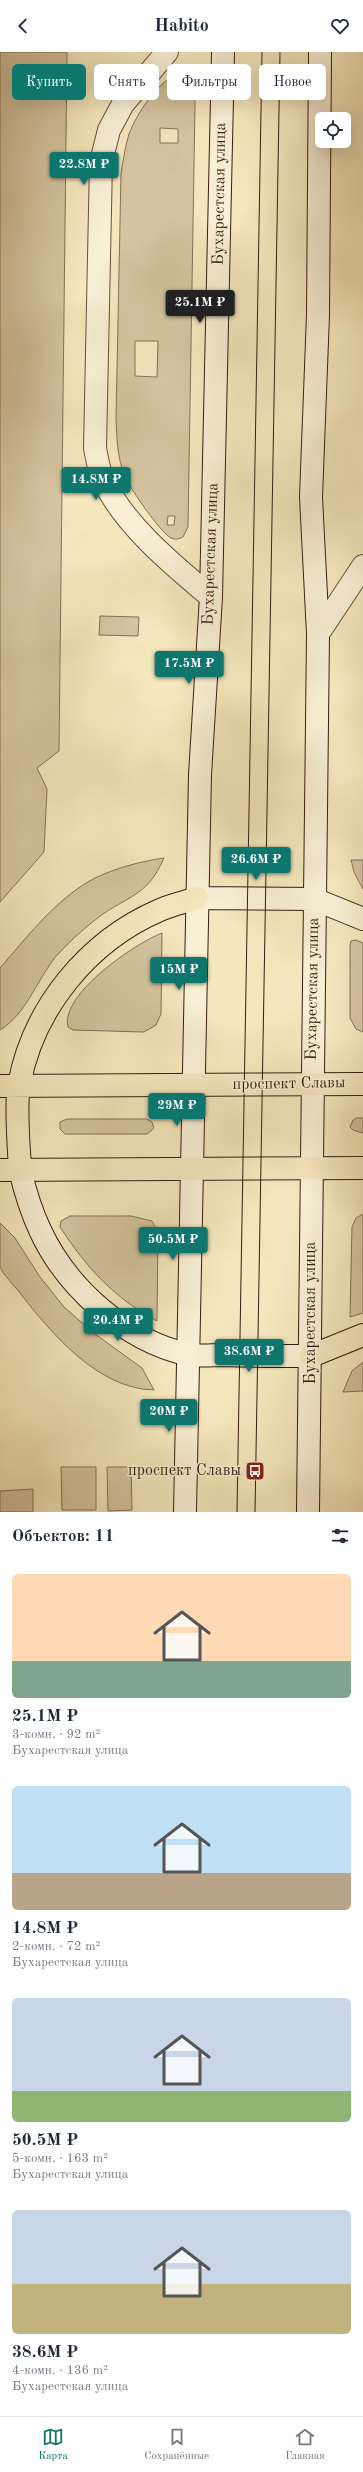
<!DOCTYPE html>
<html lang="ru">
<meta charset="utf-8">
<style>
:root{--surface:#fff;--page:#f6f6f7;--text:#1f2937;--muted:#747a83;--line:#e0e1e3;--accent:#0f766e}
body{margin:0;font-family:"Old Standard TT",serif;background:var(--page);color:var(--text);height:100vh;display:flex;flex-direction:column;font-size:15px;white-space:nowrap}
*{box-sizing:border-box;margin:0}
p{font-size:13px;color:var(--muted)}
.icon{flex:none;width:22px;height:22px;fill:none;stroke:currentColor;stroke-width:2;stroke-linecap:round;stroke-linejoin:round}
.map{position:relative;height:1460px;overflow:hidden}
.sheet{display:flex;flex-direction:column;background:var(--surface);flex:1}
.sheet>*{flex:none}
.banner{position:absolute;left:12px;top:12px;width:339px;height:36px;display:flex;gap:8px}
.tools{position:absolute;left:315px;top:60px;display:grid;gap:8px}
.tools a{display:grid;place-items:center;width:36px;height:36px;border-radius:6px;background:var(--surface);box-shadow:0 4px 16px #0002;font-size:20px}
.price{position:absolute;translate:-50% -34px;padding:0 9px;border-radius:4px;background:var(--accent);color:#fff;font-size:13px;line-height:26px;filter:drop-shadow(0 1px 2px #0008)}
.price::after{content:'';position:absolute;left:50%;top:24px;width:12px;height:9px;margin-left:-6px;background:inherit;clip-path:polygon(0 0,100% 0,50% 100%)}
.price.active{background:#222;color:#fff}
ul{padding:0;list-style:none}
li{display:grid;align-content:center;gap:8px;height:212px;padding:0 12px}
li span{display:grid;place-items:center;height:124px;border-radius:6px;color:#555}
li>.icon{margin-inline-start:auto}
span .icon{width:72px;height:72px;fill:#fffc;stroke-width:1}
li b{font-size:17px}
h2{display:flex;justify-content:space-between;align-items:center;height:48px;padding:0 12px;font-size:17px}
.chip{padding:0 14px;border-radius:6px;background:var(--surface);box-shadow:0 4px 16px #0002;font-size:14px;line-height:36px}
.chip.active{background:var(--accent);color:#fff}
header{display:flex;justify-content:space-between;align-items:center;height:52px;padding:0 12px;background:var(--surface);font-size:18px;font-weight:700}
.tab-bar{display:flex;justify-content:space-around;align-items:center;height:56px;border-top:1px solid var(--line);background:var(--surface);font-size:11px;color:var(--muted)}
.tab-bar a{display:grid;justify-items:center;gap:2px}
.tab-bar .active{color:var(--accent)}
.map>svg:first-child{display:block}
.green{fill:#d4c49f;stroke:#867056;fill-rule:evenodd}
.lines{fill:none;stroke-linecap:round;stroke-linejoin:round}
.minor-casing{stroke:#684f3a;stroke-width:24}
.secondary-casing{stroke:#391c0e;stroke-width:24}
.primary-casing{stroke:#391c0e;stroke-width:24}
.minor{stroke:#f8efd4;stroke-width:22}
.secondary{stroke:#f8efd4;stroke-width:22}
.primary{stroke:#f4e7bd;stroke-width:22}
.tram{stroke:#391c0e;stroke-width:1}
.labels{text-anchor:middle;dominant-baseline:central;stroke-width:3;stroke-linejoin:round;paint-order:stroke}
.street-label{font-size:16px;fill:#391c0e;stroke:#f8efd4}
.poi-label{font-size:16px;fill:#391c0e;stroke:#f8efd4;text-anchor:end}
</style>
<header><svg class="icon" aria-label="back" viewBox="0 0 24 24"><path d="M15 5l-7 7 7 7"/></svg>Habito<svg class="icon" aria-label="heart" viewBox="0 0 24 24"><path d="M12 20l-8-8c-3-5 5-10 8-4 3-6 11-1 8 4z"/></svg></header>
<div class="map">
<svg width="363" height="1460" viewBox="0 0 363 1460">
<rect width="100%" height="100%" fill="#f4e7bd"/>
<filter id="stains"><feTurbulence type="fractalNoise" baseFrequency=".005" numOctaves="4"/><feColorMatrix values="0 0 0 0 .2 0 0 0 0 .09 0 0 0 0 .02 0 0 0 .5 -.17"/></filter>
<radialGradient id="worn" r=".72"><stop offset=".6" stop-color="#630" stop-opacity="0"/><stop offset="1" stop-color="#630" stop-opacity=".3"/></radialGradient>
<!-- green -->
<path class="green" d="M0 0H67L59 699 37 716 47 737 44 800 0 850Z
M177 24C193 27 195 39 195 53L188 475 183 485C179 487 175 488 171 486 160 480 128 434 124 422 117 404 117 385 116 367L121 122C123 109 125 95 129 82 135 65 159 26 177 24ZM160 76 178 77V91H160ZM135 289H158L157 325 135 324ZM168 464H175L174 473H167Z
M100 564 139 565 138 584 99 583Z
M164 806C148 842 133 842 103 862 88 873 72 887 59 901 38 924 28 961 0 978V916C28 884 63 838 104 822 123 814 144 809 164 806Z
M351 808H363V837L354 820Z
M162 881 161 962 156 973 144 980 73 978 68 975C60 942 136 891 162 881Z
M356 888 363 891V980L356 977 350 966V893L351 889Z
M357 1066H363V1081L353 1078 350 1075 353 1068Z
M67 1067H147L152 1070 154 1076 147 1082H65L60 1077V1070Z
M363 1162V1261L350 1265 352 1175 356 1166Z
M70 1164H131L152 1169 158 1180 157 1269C114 1246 86 1215 60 1175L61 1169Z
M0 1171 15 1186 40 1225 64 1255 95 1282 142 1316 154 1338C98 1337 51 1281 20 1241 14 1233 2 1222 0 1214 0 1201 0 1184 0 1171Z
M363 1310V1339L343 1340 352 1319Z
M61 1415H96V1458H62Z
M107 1415H131L132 1458 108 1459Z
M33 1437V1460H0V1439Z"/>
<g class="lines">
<!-- minor casing -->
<g class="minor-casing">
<path id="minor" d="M167 0 123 52 109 78 101 110 95 396C97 406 99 419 103 428 125 474 173 513 211 545
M318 582 363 514"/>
</g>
<!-- secondary casing -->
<g class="secondary-casing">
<path id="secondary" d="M197 846 314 847 363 867
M20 1118C25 1139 31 1159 40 1178 66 1235 125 1288 186 1302 198 1305 211 1303 223 1303 252 1304 282 1304 311 1304
M185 1460 200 723 211 545 223 0
M308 1460 318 582 311 445 318 263 320 0"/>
</g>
<!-- primary casing -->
<g class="primary-casing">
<path id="primary" d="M0 1034 363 1032
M0 1118 363 1116
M20 1118C19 1094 15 1055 19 1033 33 956 88 889 160 858 171 853 185 850 197 846
M311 1304 363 1283"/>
</g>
<!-- minor -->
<use href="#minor" class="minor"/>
<!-- secondary -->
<use href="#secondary" class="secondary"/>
<!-- primary -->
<use href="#primary" class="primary"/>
<!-- tram -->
<path class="tram" d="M237 1460 262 0
M255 1460 280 0"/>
</g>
<!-- icons -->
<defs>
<g id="bus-square" transform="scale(1)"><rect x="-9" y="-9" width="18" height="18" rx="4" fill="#8f2418" stroke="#f8efd4"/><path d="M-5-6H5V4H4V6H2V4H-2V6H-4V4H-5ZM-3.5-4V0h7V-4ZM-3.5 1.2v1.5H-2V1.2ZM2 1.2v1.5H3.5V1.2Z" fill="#fff"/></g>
</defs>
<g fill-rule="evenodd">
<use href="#bus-square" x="255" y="1419"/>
</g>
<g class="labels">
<!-- street labels -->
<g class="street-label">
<text transform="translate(220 142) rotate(-89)">Бухарестская улица</text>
<text transform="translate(211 502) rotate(-88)">Бухарестская улица</text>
<text transform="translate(313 937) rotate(-89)">Бухарестская улица</text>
<text transform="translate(289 1032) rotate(-1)">проспект Славы</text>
<text transform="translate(311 1261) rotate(-90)">Бухарестская улица</text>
</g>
<!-- poi labels -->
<g class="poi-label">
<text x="241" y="1419">проспект Славы</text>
</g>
</g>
<rect width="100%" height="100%" filter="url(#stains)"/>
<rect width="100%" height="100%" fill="url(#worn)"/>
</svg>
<div class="tools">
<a><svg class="icon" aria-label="locate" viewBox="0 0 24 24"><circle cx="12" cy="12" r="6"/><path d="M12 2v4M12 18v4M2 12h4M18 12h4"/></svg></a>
</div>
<b class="price" style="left:84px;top:134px">22.8M ₽</b>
<b class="price active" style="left:200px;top:272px">25.1M ₽</b>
<b class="price" style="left:96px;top:449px">14.8M ₽</b>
<b class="price" style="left:189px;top:633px">17.5M ₽</b>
<b class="price" style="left:256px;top:829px">26.6M ₽</b>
<b class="price" style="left:179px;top:939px">15M ₽</b>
<b class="price" style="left:177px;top:1075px">29M ₽</b>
<b class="price" style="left:173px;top:1209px">50.5M ₽</b>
<b class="price" style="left:118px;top:1290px">20.4M ₽</b>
<b class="price" style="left:249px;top:1321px">38.6M ₽</b>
<b class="price" style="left:169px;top:1381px">20M ₽</b>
<div class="banner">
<a class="chip active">Купить</a>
<a class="chip">Снять</a>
<a class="chip">Фильтры</a>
<a class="chip">Новое</a>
</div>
</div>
<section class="sheet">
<h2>Объектов: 11<svg class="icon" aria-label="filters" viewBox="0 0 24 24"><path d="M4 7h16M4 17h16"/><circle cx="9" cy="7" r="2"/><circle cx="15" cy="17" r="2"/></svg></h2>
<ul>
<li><span style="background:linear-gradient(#ffd9b3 70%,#7fa58c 0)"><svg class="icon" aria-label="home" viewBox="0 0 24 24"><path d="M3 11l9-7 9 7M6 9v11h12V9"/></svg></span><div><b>25.1M ₽</b><p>3-комн. · 92 m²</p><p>Бухарестская улица</p></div></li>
<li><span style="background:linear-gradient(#bfe0f5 70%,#b9a48a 0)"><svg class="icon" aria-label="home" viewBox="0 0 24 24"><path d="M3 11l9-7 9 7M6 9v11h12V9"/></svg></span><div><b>14.8M ₽</b><p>2-комн. · 72 m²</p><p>Бухарестская улица</p></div></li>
<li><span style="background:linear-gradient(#c9d6e8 75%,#8fb573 0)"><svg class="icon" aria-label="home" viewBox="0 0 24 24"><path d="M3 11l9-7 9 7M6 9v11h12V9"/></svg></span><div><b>50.5M ₽</b><p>5-комн. · 163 m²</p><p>Бухарестская улица</p></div></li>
<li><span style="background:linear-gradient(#c9d6e8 60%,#c2b280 0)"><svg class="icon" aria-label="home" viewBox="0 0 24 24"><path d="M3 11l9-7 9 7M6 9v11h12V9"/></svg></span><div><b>38.6M ₽</b><p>4-комн. · 136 m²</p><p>Бухарестская улица</p></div></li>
</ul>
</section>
<nav class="tab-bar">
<a class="active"><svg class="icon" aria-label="map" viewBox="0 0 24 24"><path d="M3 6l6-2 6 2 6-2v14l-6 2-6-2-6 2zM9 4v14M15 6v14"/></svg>Карта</a>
<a><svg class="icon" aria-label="saved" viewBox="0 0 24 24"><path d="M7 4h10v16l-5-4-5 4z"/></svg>Сохранённые</a>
<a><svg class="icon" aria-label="home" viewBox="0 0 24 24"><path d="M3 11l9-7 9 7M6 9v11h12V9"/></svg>Главная</a>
</nav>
